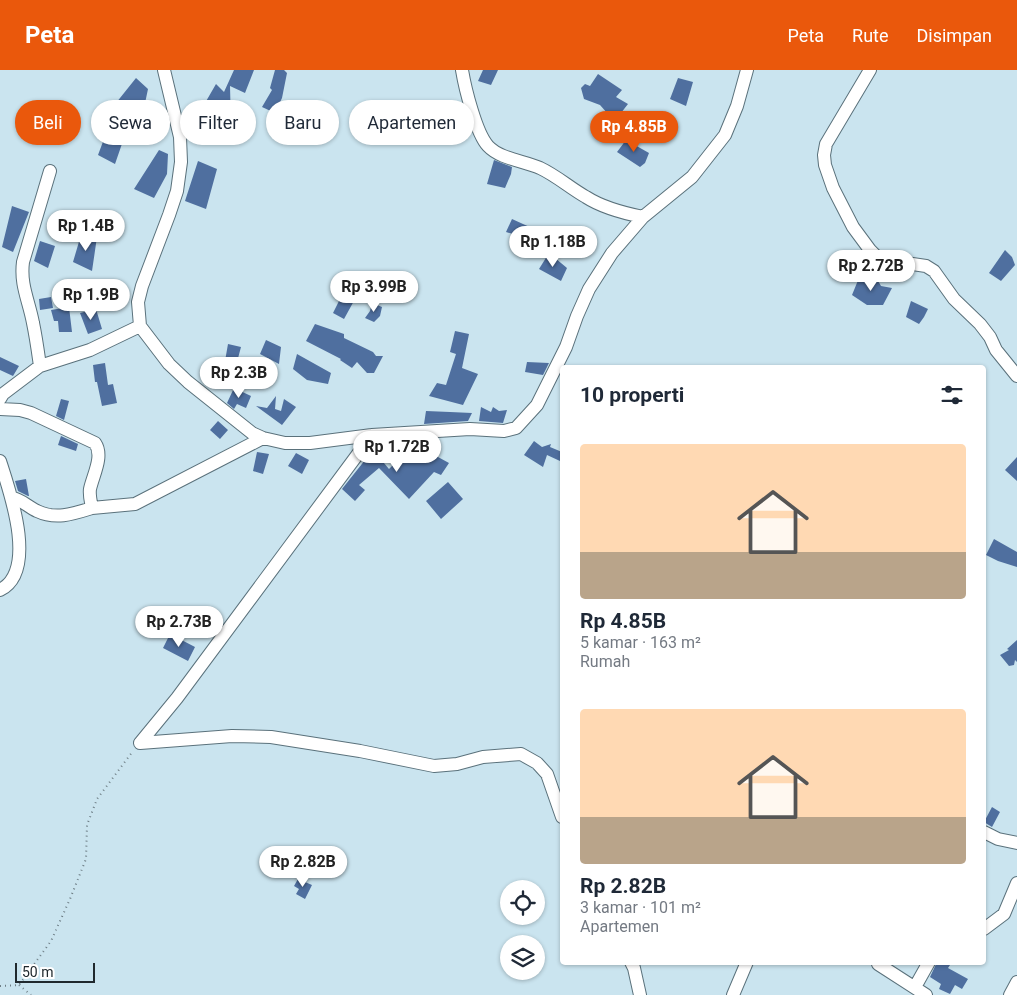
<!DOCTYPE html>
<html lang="id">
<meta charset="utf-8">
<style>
:root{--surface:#fff;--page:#f6f6f7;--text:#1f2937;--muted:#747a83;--accent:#ea580c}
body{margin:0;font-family:Roboto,sans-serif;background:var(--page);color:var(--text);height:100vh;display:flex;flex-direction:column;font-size:19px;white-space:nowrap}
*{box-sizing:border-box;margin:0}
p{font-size:16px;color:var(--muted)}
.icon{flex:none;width:28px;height:28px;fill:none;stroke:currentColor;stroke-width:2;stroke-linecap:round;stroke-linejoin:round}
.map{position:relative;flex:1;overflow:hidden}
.panel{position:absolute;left:560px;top:295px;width:426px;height:600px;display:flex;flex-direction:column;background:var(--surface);border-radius:5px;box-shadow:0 1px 4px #0004}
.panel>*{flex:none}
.top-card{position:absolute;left:15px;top:30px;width:470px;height:45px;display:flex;gap:10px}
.tools{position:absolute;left:500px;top:810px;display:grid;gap:10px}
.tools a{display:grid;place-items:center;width:45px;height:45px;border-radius:50%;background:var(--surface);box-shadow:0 1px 4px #0004;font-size:25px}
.scale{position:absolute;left:15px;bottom:12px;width:80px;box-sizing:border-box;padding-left:5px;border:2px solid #20292e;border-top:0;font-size:14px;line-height:18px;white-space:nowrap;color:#20292e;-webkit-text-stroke:4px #fff;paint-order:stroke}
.price{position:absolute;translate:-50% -42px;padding:0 11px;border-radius:18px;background:#fff;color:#222;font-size:16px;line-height:32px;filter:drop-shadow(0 1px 2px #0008)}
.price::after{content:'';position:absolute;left:50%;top:30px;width:15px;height:11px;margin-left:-8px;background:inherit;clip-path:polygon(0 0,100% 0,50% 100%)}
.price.selected{background:var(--accent);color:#fff}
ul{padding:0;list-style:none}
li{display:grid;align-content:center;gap:10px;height:265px;padding:0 20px}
li span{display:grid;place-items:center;height:155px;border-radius:5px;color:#555}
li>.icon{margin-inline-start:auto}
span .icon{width:90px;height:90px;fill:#fffc;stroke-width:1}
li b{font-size:21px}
h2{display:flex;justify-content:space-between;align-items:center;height:60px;padding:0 20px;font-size:21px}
.tag{padding:0 18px;border-radius:22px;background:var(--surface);box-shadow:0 1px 4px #0004;font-size:18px;line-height:45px}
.tag.selected{background:var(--accent);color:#fff}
header{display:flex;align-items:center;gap:30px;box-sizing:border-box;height:70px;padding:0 25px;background:var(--accent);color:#fff}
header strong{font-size:24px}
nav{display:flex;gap:28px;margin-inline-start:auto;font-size:18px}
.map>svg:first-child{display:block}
.building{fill:#4f6f9f}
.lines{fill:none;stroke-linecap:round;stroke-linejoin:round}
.minor-casing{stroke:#5a717b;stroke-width:14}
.path{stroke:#6d7d85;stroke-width:2;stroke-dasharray:1 4;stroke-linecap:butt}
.minor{stroke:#fff;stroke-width:12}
</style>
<header>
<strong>Peta</strong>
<nav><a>Peta</a><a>Rute</a><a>Disimpan</a></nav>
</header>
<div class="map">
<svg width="1017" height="925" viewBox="0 0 1017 925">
<rect width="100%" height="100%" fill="#cae4ef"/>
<!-- building -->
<path class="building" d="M234 0H254L245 23 230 16 231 56 201 40 216 14 224 22Z
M275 0H284L287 3 282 28 275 43 262 37 272 20 270 18Z
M483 0H498L491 15 478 11Z
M598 4 622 20 616 27 628 34 617 48 608 44 600 35 584 29 581 18 585 14 590 16Z
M136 8 148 19 140 57 112 38Z
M678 8 693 12 686 36 670 29Z
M107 61 124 68 115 94 98 85Z
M626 70 649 83 645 93 640 97 617 82Z
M159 80 168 84 167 104 154 128 134 119Z
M494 90 512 97 511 104 505 118 487 114Z
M198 91 217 99 206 139 185 131Z
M12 136 29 142 13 182 2 177Z
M512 149 534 159 521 181 510 176 516 165 506 162Z
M81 165 97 167 92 201 73 192Z
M40 171 55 176 48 198 34 191Z
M1005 180 1012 187 1015 195 1001 211 989 203Z
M549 183 567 198 561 211 539 199Z
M861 203 871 216 877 209 881 216 892 218 883 235H867L852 225Z
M343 223 355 229 344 249 333 243Z
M51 227 53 238 40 240 39 229Z
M911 231 928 239 924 247 919 254 906 247Z
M372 233 382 237 380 246 374 252 365 248 370 241Z
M69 237 72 262H59L58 251H54L51 240Z
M96 239 102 259 88 264 80 243Z
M315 254 344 264V268L373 282 376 286H383L374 303H367L357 292 352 298 340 290 341 289 306 271Z
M455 261 469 264 462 298 478 304 463 335 429 326 437 313 446 315 456 284 450 282Z
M266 270 281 277 279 294 260 284Z
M228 274 241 277 237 292 231 295 225 291Z
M297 284 331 303 328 314 307 310 293 299Z
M0 287 19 296 13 306 0 300Z
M527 292 549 293 543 305 525 302Z
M105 293 108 315 113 314 117 333 102 336 97 312H95L93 295Z
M234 318 251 326 246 338 237 334 234 339 227 333Z
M276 326 275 339 281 341 284 329 296 337 282 355 256 336 267 338Z
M61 329 69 331 64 350 56 346Z
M481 337 491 342 493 337 499 341 507 340 503 353 479 351Z
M426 341 450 342 472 343 468 351 424 354Z
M218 351 228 360 220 369 210 360Z
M61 366 78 374 76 381 58 375Z
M534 371 542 377 551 374 550 377 562 382 560 391 547 385 543 397 524 385Z
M373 380 389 399 407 381 418 393 427 381 449 393 441 405 434 402 409 429 379 398 359 415 365 420 355 431 342 419Z
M257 382 269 384 263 404 253 401Z
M296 383 309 390 302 404 288 396Z
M1017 387V411L1005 400Z
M26 409 29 426H28L18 421 15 411Z
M448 412 463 429 441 449 426 431Z
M994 469 1017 482V497L998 491 986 485Z
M170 564 195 577 188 591 163 578Z
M1017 570V592L1015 590 1014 595 1009 596 1000 585 1009 580 1007 579Z
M992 737 1000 742 992 757 984 752Z
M298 809 312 815 305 829 296 824 299 819 294 816Z
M937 892H952L948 898 968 909 962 919 955 915 950 924 939 919 941 914 930 907Z"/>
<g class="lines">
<!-- minor casing -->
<g class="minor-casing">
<path id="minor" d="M164 0 180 67 181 92 177 121 169 145 142 216 138 232 140 256 169 294 188 312 252 363 263 368 285 373H310L372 365 470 359 504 361 516 358 537 335 566 277 577 246 589 219 612 183 643 147 692 107 725 65 737 36 747 0
M462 0C465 18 476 63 488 76 500 89 524 91 540 98 557 106 570 118 586 127 603 138 623 143 643 147
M870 0 826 74 824 85 825 95 833 118 853 157 870 180 879 189 926 196 934 201 954 229 980 254 990 267 996 280 1017 306
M40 296C38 282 36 267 33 253 29 231 20 215 23 192L50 101
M0 329 3 324 40 296 90 280 140 256
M0 339 20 340 31 343 95 373C104 386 93 405 90 419 89 425 91 432 92 438L135 434 263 368
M0 391C10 422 38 501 0 520
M12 428C21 429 28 437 37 441 56 450 73 444 92 438
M140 673 232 666 271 667 360 681 434 696 457 694 483 687 521 684 537 693 547 704 562 747
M140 673 177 628 372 365
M984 762 998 769 1017 773
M984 859 1004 844 1017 813
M631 892 634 898 640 925
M878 894 926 925
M915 917 929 892
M733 925 747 892
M1010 925 1017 912"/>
</g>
<!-- path -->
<path class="path" d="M19 915 31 925
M0 916 19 915 51 871 70 829 86 789 87 755 97 729 133 681"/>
<!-- minor -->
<use href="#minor" class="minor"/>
</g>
</svg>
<div class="tools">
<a><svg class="icon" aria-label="locate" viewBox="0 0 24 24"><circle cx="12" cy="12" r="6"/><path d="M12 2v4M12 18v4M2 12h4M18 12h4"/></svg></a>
<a><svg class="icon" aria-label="layers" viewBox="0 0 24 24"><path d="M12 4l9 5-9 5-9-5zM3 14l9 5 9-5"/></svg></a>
</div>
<div class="scale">50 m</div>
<b class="price selected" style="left:634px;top:83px">Rp 4.85B</b>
<b class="price" style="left:86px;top:182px">Rp 1.4B</b>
<b class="price" style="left:553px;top:198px">Rp 1.18B</b>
<b class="price" style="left:871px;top:222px">Rp 2.72B</b>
<b class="price" style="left:374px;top:243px">Rp 3.99B</b>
<b class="price" style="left:91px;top:251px">Rp 1.9B</b>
<b class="price" style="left:239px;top:329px">Rp 2.3B</b>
<b class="price" style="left:397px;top:403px">Rp 1.72B</b>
<b class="price" style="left:179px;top:578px">Rp 2.73B</b>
<b class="price" style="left:303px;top:818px">Rp 2.82B</b>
<div class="top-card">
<a class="tag selected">Beli</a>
<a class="tag">Sewa</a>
<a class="tag">Filter</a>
<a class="tag">Baru</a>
<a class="tag">Apartemen</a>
</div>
<section class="panel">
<h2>10 properti<svg class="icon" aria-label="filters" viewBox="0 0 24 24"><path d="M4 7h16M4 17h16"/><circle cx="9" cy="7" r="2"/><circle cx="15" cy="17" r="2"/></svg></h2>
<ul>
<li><span style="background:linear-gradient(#ffd9b3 70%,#b9a48a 0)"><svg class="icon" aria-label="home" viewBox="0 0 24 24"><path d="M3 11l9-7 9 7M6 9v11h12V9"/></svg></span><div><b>Rp 4.85B</b><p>5 kamar · 163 m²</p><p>Rumah</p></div></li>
<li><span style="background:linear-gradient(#ffd9b3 70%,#b9a48a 0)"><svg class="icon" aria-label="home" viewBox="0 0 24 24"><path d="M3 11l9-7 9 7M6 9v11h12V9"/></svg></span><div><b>Rp 2.82B</b><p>3 kamar · 101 m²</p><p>Apartemen</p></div></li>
</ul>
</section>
</div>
